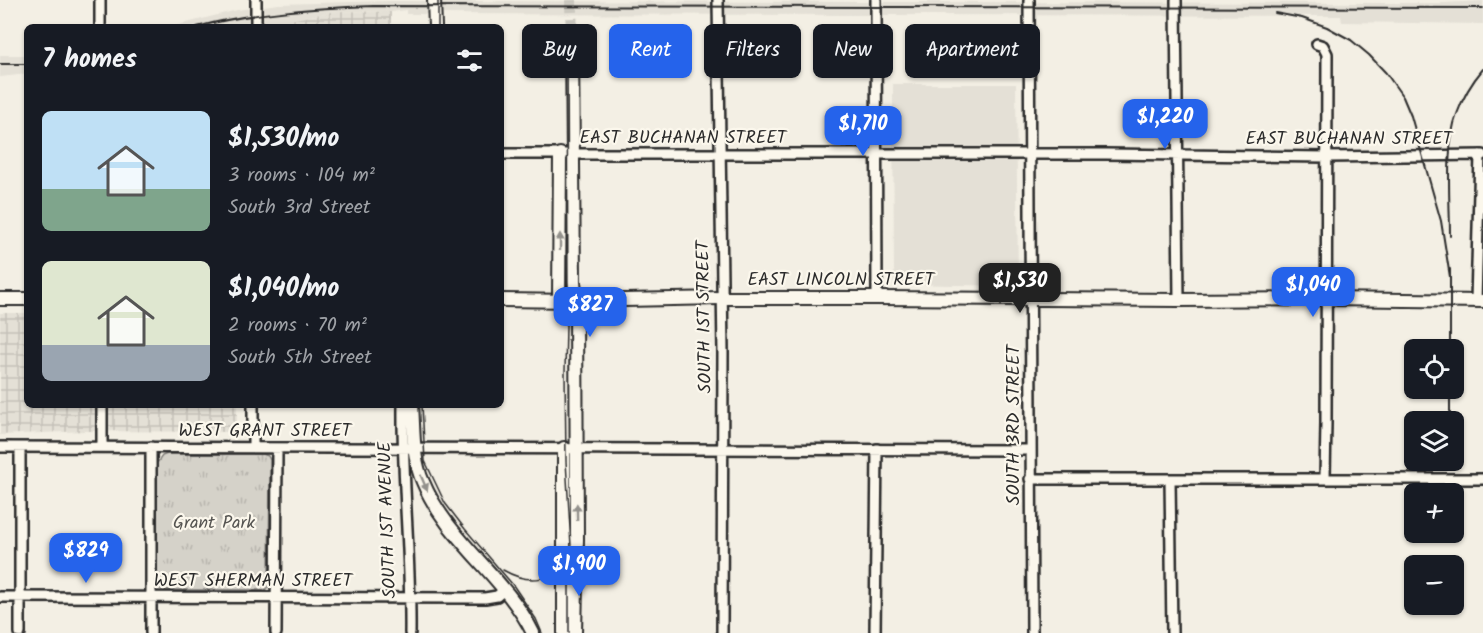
<!DOCTYPE html>
<meta charset="utf-8">
<style>
:root{--surface:#171b24;--page:#20242c;--text:#f1f3f6;--muted:#9ea1a6;--accent:#2563eb}
body{margin:0;font-family:Kalam,sans-serif;background:var(--page);color:var(--text);height:100vh;display:flex;flex-direction:column;font-size:22px;white-space:nowrap}
*{box-sizing:border-box;margin:0}
p{font-size:20px;color:var(--muted)}
.icon{flex:none;width:33px;height:33px;fill:none;stroke:currentColor;stroke-width:2;stroke-linecap:round;stroke-linejoin:round}
.map{position:relative;flex:1;overflow:hidden}
.side{position:absolute;left:24px;top:24px;width:480px;height:384px;display:flex;flex-direction:column;background:var(--surface);border-radius:9px;box-shadow:0 2px 4px #0004}
.side>*{flex:none}
.guide{position:absolute;left:522px;top:24px;width:570px;height:54px;display:flex;gap:12px}
.controls{position:absolute;left:1404px;top:339px;display:grid;gap:12px}
.controls a{display:grid;place-items:center;width:60px;height:60px;border-radius:9px;background:var(--surface);box-shadow:0 2px 4px #0004;font-size:30px}
.price{position:absolute;translate:-50% -51px;padding:0 14px;border-radius:12px;background:var(--accent);color:#fff;font-size:20px;line-height:39px;filter:drop-shadow(0 2px 3px #0008)}
.price::after{content:'';position:absolute;left:50%;top:36px;width:18px;height:14px;margin-left:-9px;background:inherit;clip-path:polygon(0 0,100% 0,50% 100%)}
.price.current{background:#222;color:#fff}
ul{padding:0;list-style:none}
li{display:flex;align-items:center;gap:18px;height:150px;padding:0 18px}
li span{display:grid;place-items:center;flex:none;width:168px;height:120px;border-radius:9px;color:#555}
li>.icon{margin-inline-start:auto}
span .icon{width:72px;height:72px;fill:#fffc;stroke-width:1}
li b{font-size:26px}
h2{display:flex;justify-content:space-between;align-items:center;height:72px;padding:0 18px;font-size:26px}
.chip{padding:0 21px;border-radius:9px;background:var(--surface);box-shadow:0 2px 4px #0004;font-size:21px;line-height:54px}
.chip.current{background:var(--accent);color:#fff}
.map>svg:first-child{display:block}
.built{fill:#e4e0d6}
.industrial{fill:url(#industrial-grid)}
.park{fill:url(#park-tufts);stroke:#807e7a;stroke-width:1.5}
.lines{fill:none;stroke-linecap:round;stroke-linejoin:round}
.secondary-tunnel{stroke:#cbc8bf;stroke-width:12;stroke-dasharray:12 6;stroke-linecap:butt}
.minor-casing{stroke:#2b2b2b;stroke-width:14}
.secondary-casing{stroke:#2b2b2b;stroke-width:16}
.minor{stroke:#fbf7ec;stroke-width:9}
.secondary{stroke:#fbf7ec;stroke-width:12}
.tram{stroke:#2b2b2b;stroke-width:1.5}
.rail{stroke:#2b2b2b;stroke-width:2}
.oneway{fill:#93918c}
.labels{text-anchor:middle;dominant-baseline:central;stroke-width:4.5;stroke-linejoin:round;paint-order:stroke}
.street-label{font-size:18px;fill:#2b2b2b;stroke:#fbf7ec}
.park-label{font-size:18px;fill:#565552;stroke:#fbf7ec}
</style>
<div class="map">
<svg width="1483" height="633" viewBox="0 0 1483 633">
<defs>
<pattern id="industrial-grid" width="8" height="8" patternUnits="userSpaceOnUse" patternTransform="scale(1.5)"><rect width="8" height="8" fill="#e4e0d6"/><path d="M0 4h8M4 0v8" fill="none" stroke="#c4c0b8"/></pattern>
<pattern id="park-tufts" width="24" height="20" patternUnits="userSpaceOnUse" patternTransform="scale(1.5)"><rect width="24" height="20" fill="#d5d2c9"/><path d="M3 7l-1-3M5 7V3M7 7l1-3M15 17l-1-3M17 17v-4M19 17l1-3" fill="none" stroke="#b7b4ad"/></pattern>
</defs>
<rect width="100%" height="100%" fill="#f3efe4"/>
<filter id="ink" filterUnits="userSpaceOnUse"><feTurbulence type="fractalNoise" baseFrequency=".0167" numOctaves="2"/><feDisplacementMap in="SourceGraphic" scale="12" xChannelSelector="R" yChannelSelector="G"/><feConvolveMatrix kernelMatrix="1 2 1 2 8 2 1 2 1" color-interpolation-filters="sRGB"/></filter>
<g filter="url(#ink)">
<!-- built -->
<path class="built" d="M391 1 1443 3 1483 1V24L1342 22 1341 16 406 14V10L391 12 336 11 256 27H171L237 10 278 4Z
M0 55H27V74L0 77Z
M893 84H1016L1018 286 894 284Z"/>
<!-- industrial -->
<path class="industrial" d="M336 11 391 12V27H269V24Z
M0 313H27V405H237V432L85 431 0 435Z"/>
<!-- park -->
<path class="park" d="M167 454H263L268 456 270 460 269 586 265 590H164L159 588 157 583V463L162 456Z"/>
<g class="lines">
<!-- secondary-tunnel -->
<path class="secondary-tunnel" d="M571 0 572 44"/>
<!-- minor casing -->
<g class="minor-casing">
<path id="minor" d="M100 0V27
M256 0V27
M718 0 723 353 722 633
M876 0 877 298
M1029 0 1032 633
M1176 0 1179 300
M1317 44 1323 46 1327 54 1326 423 1325 478
M501 154H1106L1327 157 1483 155
M1476 301 1480 155
M253 405V447
M403 405C402 481 411 557 410 633
M0 447 1030 450
M102 447V405
M151 447V633
M20 448V633
M1030 479H1483
M1170 479 1172 633
M0 597 485 598 497 596 504 590
M276 633 277 448
M875 633 877 449"/>
</g>
<!-- secondary casing -->
<g class="secondary-casing">
<path id="secondary" d="M434 0 435 27
M572 44 574 281 576 301 577 539 575 633
M0 299H27
M501 300 576 301 721 298H877L1179 300 1327 299 1483 301
M559 301 560 154
M412 405C414 430 412 458 423 482 447 540 505 576 533 633
M564 448V633"/>
</g>
<!-- minor -->
<use href="#minor" class="minor"/>
<!-- secondary -->
<use href="#secondary" class="secondary"/>
<!-- tram -->
<path class="tram" d="M438 27V0
M567 44 568 301 566 326 565 372 566 461 571 546 569 585V633
M422 405 425 461 445 503 465 529 513 585 536 619 542 633
M503 570C529 585 558 583 569 551"/>
<!-- rail -->
<path class="rail" d="M1275 13 1302 18 1327 27 1351 40 1369 55 1386 73 1403 97 1411 116 1441 221 1450 277
M197 27C251 12 317 8 373 6L1483 8
M0 64H27
M1450 236C1450 201 1445 145 1457 114 1463 97 1472 82 1483 69
M1450 350V269
M1450 422V388"/>
</g>
<!-- one-way arrows -->
<defs><path id="oneway-solid" d="M-6-.8H1V-3.2L6.5 0L1 3.2V.8H-6Z" transform="scale(1.5)"/></defs>
<g class="oneway">
<use href="#oneway-solid" transform="translate(560 242) rotate(-90)"/>
<use href="#oneway-solid" transform="translate(424 483) rotate(67)"/>
<use href="#oneway-solid" transform="translate(577 512) rotate(-91)"/>
</g>
</g>
<g class="labels">
<!-- street labels -->
<g class="street-label">
<text x="683" y="138">EAST BUCHANAN STREET</text>
<text x="1349" y="139">EAST BUCHANAN STREET</text>
<text x="841" y="280">EAST LINCOLN STREET</text>
<text transform="translate(705 317) rotate(-91)">SOUTH 1ST STREET</text>
<text transform="translate(1014 425) rotate(-90)">SOUTH 3RD STREET</text>
<text x="265" y="431">WEST GRANT STREET</text>
<text transform="translate(388 520) rotate(-92)">SOUTH 1ST AVENUE</text>
<text x="253" y="581">WEST SHERMAN STREET</text>
</g>
<!-- park labels -->
<g class="park-label">
<text x="214" y="523">Grant Park</text>
</g>
</g>
</svg>
<div class="controls">
<a><svg class="icon" aria-label="locate" viewBox="0 0 24 24"><circle cx="12" cy="12" r="6"/><path d="M12 2v4M12 18v4M2 12h4M18 12h4"/></svg></a>
<a><svg class="icon" aria-label="layers" viewBox="0 0 24 24"><path d="M12 4l9 5-9 5-9-5zM3 14l9 5 9-5"/></svg></a>
<a>+</a>
<a>−</a>
</div>
<b class="price" style="left:1165px;top:150px">$1,220</b>
<b class="price" style="left:863px;top:157px">$1,710</b>
<b class="price current" style="left:1020px;top:314px">$1,530</b>
<b class="price" style="left:1313px;top:318px">$1,040</b>
<b class="price" style="left:590px;top:338px">$827</b>
<b class="price" style="left:86px;top:584px">$829</b>
<b class="price" style="left:579px;top:597px">$1,900</b>
<div class="guide">
<a class="chip">Buy</a>
<a class="chip current">Rent</a>
<a class="chip">Filters</a>
<a class="chip">New</a>
<a class="chip">Apartment</a>
</div>
<section class="side">
<h2>7 homes<svg class="icon" aria-label="filters" viewBox="0 0 24 24"><path d="M4 7h16M4 17h16"/><circle cx="9" cy="7" r="2"/><circle cx="15" cy="17" r="2"/></svg></h2>
<ul>
<li><span style="background:linear-gradient(#bfe0f5 65%,#7fa58c 0)"><svg class="icon" aria-label="home" viewBox="0 0 24 24"><path d="M3 11l9-7 9 7M6 9v11h12V9"/></svg></span><div><b>$1,530/mo</b><p>3 rooms · 104 m²</p><p>South 3rd Street</p></div></li>
<li><span style="background:linear-gradient(#dfe7d0 70%,#9aa5b1 0)"><svg class="icon" aria-label="home" viewBox="0 0 24 24"><path d="M3 11l9-7 9 7M6 9v11h12V9"/></svg></span><div><b>$1,040/mo</b><p>2 rooms · 70 m²</p><p>South 5th Street</p></div></li>
</ul>
</section>
</div>
